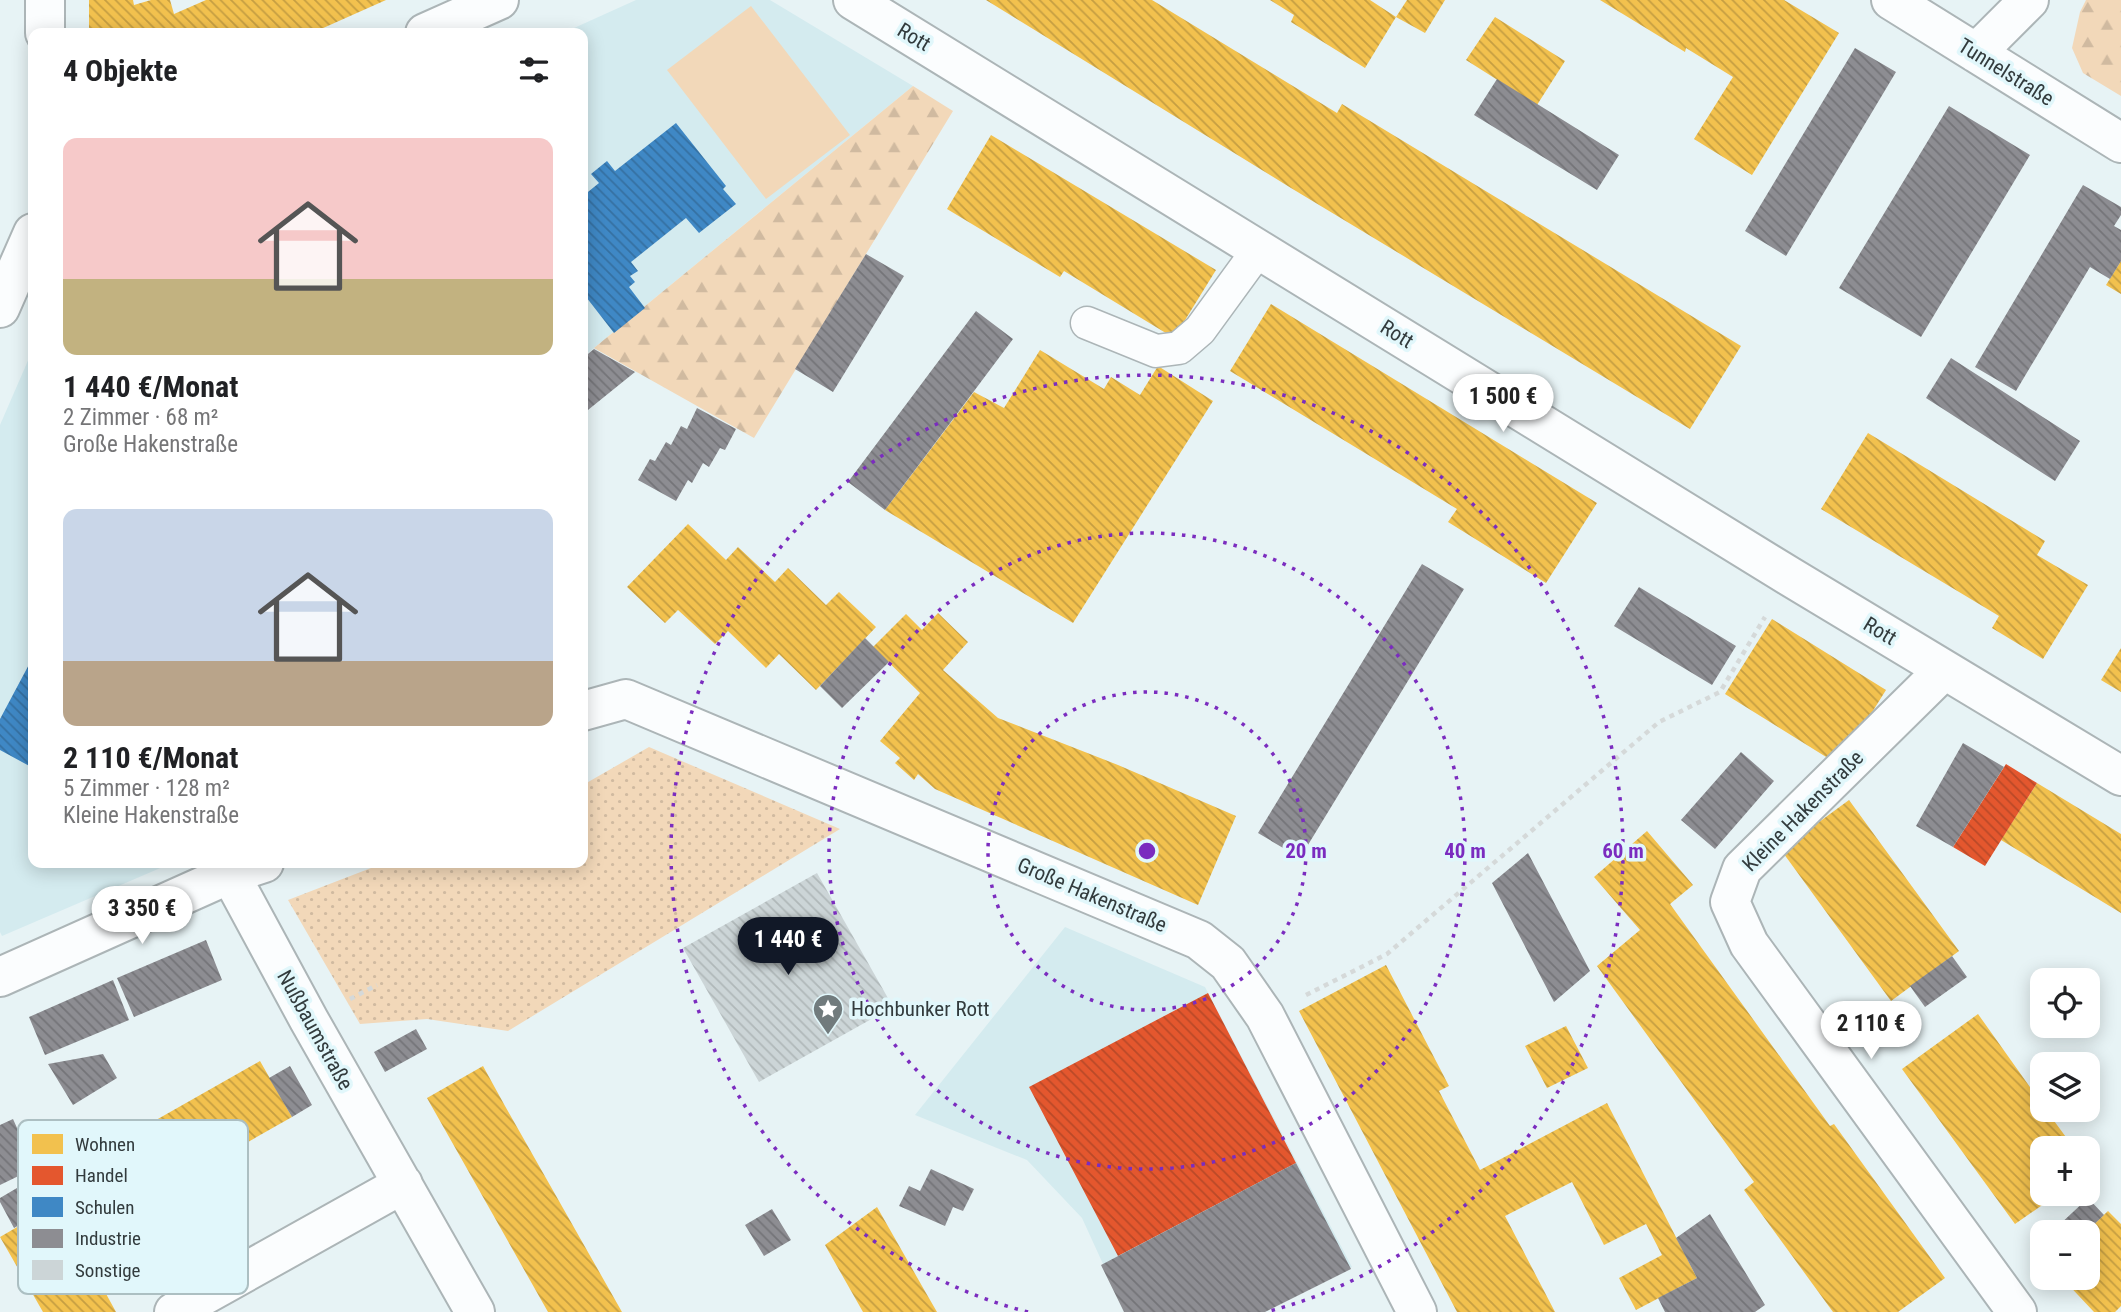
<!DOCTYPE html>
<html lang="de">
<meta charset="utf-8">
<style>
:root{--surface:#fff;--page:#f2f2f2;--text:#202124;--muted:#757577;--accent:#111827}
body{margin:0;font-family:"Roboto Condensed",sans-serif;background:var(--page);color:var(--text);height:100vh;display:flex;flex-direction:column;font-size:26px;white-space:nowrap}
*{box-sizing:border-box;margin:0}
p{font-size:23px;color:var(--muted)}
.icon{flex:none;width:38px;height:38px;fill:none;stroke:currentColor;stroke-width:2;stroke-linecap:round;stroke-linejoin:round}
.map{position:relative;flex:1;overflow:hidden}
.drawer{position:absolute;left:28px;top:28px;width:560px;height:840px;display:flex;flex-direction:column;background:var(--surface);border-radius:14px;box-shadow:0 4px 18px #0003}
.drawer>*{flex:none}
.buttons{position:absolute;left:2030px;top:968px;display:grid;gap:14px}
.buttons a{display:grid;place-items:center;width:70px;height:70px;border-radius:14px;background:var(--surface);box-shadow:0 4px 18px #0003;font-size:35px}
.price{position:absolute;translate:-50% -60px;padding:0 16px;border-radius:24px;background:#fff;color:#222;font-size:23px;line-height:46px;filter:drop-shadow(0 2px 4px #0008)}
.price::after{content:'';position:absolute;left:50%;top:42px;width:21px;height:16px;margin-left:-10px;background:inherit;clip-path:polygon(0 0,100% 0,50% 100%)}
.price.active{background:var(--accent);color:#fff}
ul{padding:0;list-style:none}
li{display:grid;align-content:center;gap:14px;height:371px;padding:0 35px}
li span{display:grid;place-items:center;height:217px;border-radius:14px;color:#555}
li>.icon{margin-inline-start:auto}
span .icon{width:126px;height:126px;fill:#fffc;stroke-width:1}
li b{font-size:30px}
h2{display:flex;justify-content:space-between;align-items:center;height:84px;padding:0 35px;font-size:30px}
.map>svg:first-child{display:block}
.built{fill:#d4ebef}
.forest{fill:url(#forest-firs)}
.park{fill:url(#park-dots)}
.pitch{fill:#f2d8b9}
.homes{fill:url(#homes-back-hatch)}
.shops{fill:url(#shops-back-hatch)}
.schools{fill:url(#schools-back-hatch)}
.industry{fill:url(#industry-back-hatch)}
.building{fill:url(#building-back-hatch)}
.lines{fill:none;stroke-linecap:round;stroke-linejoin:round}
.service-casing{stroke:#acb5b7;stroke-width:35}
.minor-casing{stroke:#acb5b7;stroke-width:42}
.path{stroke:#d5d9d9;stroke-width:4.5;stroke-dasharray:5 5;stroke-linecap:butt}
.service{stroke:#fbfdfe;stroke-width:32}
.minor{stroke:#fbfdfe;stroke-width:38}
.ring{fill:none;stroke:#7b2cbf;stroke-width:3.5;stroke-dasharray:3.5 7}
.labels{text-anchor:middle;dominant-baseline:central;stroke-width:7;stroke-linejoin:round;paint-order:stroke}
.street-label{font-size:21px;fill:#323b3d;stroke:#e1f7fb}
.poi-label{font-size:21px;fill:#323b3d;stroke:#e1f7fb;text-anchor:start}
.key{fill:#e1f7fb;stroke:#acbfc2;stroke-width:2}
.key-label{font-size:19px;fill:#323b3d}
.centre{fill:#7b2cbf;stroke:#e1f7fb;stroke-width:3.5}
.ring-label{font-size:21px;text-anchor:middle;font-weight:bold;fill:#7b2cbf;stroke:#e1f7fb;stroke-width:7;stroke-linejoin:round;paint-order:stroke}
</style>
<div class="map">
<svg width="2121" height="1312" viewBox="0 0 2121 1312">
<defs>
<pattern id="forest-firs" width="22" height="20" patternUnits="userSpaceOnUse" patternTransform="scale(1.75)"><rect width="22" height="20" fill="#f2d8b9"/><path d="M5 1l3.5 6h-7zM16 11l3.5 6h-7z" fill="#d0baa0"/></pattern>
<pattern id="park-dots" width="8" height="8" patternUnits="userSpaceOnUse" patternTransform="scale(1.75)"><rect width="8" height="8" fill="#f2d8b9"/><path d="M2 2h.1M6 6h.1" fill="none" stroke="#d0baa0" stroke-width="1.8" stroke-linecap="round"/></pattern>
<pattern id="homes-back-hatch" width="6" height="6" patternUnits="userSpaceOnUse" patternTransform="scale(1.75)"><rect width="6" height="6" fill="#f2c14e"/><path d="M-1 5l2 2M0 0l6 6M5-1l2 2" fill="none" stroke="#c59e42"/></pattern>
<pattern id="shops-back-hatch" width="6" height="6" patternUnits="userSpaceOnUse" patternTransform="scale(1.75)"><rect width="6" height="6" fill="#e4572e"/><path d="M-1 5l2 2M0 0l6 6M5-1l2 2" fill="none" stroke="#b94928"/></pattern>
<pattern id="schools-back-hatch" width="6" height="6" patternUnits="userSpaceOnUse" patternTransform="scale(1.75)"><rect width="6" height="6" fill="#3f88c5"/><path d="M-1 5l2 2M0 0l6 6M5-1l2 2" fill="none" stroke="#3570a1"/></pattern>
<pattern id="industry-back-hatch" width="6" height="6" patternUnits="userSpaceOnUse" patternTransform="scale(1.75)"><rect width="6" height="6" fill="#8d8d92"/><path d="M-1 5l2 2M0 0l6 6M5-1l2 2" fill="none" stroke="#747478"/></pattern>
<pattern id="building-back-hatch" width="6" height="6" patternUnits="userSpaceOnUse" patternTransform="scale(1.75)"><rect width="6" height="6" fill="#ccd5d7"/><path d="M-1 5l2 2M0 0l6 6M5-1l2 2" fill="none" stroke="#b0b8b9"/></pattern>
</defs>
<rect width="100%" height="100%" fill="#e7f3f5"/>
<!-- built -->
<path class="built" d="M636 0H770L913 86 583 357V33H563Z
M33 349V863H172L2 936 0 932V425Z
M1065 927 1205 987 1352 1267 1263 1312H1125L1082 1218 1027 1160 915 1115Z"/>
<!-- forest -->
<path class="forest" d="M2086 0H2121V96L2083 73 2072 48 2080 12Z
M913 86 953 111 754 438 594 348Z"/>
<!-- park -->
<path class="park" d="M649 747 840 829 508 1031 427 1019 360 1024 288 900 384 863H583V785Z"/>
<!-- pitch -->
<path class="pitch" d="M751 6 850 135 766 199 667 70Z"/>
<!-- homes -->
<path class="homes" d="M89 0H133L134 5 151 0H170L174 14 206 0H386L312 33H89Z
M986 0H1152L1337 113 1342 104 1741 346 1690 429 1291 188Z
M1270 0H1370L1396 17 1365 68 1291 22 1294 15Z
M1407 0H1445L1425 33 1396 17Z
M1600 0H1784L1839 33 1752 175 1694 139 1733 77 1686 48 1685 52Z
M1495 17 1565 61 1537 105 1466 60Z
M991 135 1216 270 1174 338 1064 271 1060 277 947 209Z
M2121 261V294L2106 285Z
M1271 304 1597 503 1546 583 1448 522 1457 509 1230 371Z
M1040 350 1104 389 1111 377 1140 395 1158 366 1213 401 1073 623 885 510 974 392 1004 408Z
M1868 433 2045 541 2037 555 2088 585 2043 659 1992 628 1999 616 1821 509Z
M688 524 726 560 738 547 775 582 788 568 826 605 839 592 876 627 816 690 779 654 766 668 728 631 715 644 678 610 665 623 627 587Z
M938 613 968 642 943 670 998 718 1118 765 1236 816 1198 905 935 789 918 774 914 780 895 763 900 758 880 741 920 693 873 647 906 614 922 630Z
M1772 619 1886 690 1839 765 1725 694Z
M2121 648V692L2101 680Z
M2037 783 2121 834V913L2001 840Z
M1849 800 1959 951 1891 1001 1781 850Z
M1647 831 1693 885 1670 904 1830 1126 1834 1124 1945 1278 1898 1312H1833L1744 1190 1754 1182 1597 966 1640 930 1594 877Z
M1386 965 1449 1086 1439 1091 1480 1170 1607 1103 1697 1278 1636 1310 1619 1278 1662 1255 1646 1224 1604 1245 1572 1182 1505 1216 1555 1312H1457L1299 1011Z
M1978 1014 2042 1104V1110H2046L2074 1148H2042V1194H2058L2015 1224 1902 1069Z
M1566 1026 1588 1068 1547 1088 1525 1046Z
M260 1061 292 1117 137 1205 105 1149Z
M483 1066 505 1106 622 1312H548L427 1098Z
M55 1205 99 1281 116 1312H43L0 1237Z
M877 1207 926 1293 937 1312H863L825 1245Z
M2108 1211 2121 1224V1306L2115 1312H2094L2062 1278H2088V1232H2086Z"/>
<!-- shops -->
<path class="shops" d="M2006 764 2037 783 1985 866 1953 847Z
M1208 993 1296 1163 1118 1256 1029 1087Z"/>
<!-- schools -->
<path class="schools" d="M676 123 726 186 723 189 736 204 699 233 686 218 631 262 638 271 630 276 635 282 629 287 645 308 614 333 583 293V196L599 183 591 174 607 161 615 171Z
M33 657V768L0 750V719Z"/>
<!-- industry -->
<path class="industry" d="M1855 48 1896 72 1786 256 1745 231Z
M1497 79 1619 155 1597 190 1474 115Z
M1949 106 2030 155 1921 337 1839 288Z
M2083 185 2121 207V215L2114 226 2121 230V261L2110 279 2090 267 2016 391 1975 367Z
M866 254 904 276 833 392 795 369Z
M976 311 1013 339 885 510 848 482Z
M594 349 635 372 583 414V358Z
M1951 358 2080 441 2055 481 1926 398Z
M697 408 736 429 725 450 720 448 709 467 703 463 692 483 688 480 676 501 638 480 650 459 655 461 666 442 671 445 681 426 687 429Z
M1422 564 1464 589 1300 858 1258 833Z
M1639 587 1736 646 1712 685 1614 626Z
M865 638 889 662 842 708 820 686Z
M1963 743 2004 767 1953 847 1916 826Z
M1741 752 1774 781 1715 849 1681 820Z
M1528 853 1590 971 1554 1002 1492 883Z
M206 940 222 980 134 1017 117 978Z
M1952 956 1967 977 1925 1007 1910 986Z
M113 980 129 1020 45 1055 29 1017Z
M416 1029 427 1049 385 1072 374 1052Z
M103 1054 117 1078 73 1105 48 1064Z
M290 1066 312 1105 292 1117 269 1078Z
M13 1119 35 1168 0 1185V1125Z
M1296 1163 1351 1269 1265 1312H1124L1101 1265Z
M931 1169 974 1189 963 1211 953 1207 945 1226 899 1206 909 1186 920 1191Z
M39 1175 55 1205 14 1228 0 1202V1198Z
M2088 1198 2104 1215 2086 1232H2061L2057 1227Z
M772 1209 791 1240 764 1256 745 1225Z
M1710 1214 1765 1305 1755 1312H1665L1658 1298 1697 1278 1676 1238Z"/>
<!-- building -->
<path class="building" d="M817 873 893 1007 759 1082 683 948Z"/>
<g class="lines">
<!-- service casing -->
<g class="service-casing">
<path id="service" d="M1087 323 1156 351 1179 348 1200 330 1259 249"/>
</g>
<!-- minor casing -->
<g class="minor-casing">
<path id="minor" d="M45 0V33
M853 0 1789 576 2121 776
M1891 0 2121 143
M425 33 499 0
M1976 53 2029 0
M0 308 33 233
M1944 670 1742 869 1730 902 1749 944 2017 1312
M583 711 626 699 1199 940 1228 963 1265 1016 1417 1312
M230 874 309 1020 475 1312
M0 977 230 874 264 863
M174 1312 403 1184"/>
</g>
<!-- path -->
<path class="path" d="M1306 995 1387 954 1659 722 1720 692 1765 617
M350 999 377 985"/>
<!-- service -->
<use href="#service" class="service"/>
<!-- minor -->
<use href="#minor" class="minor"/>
</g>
<!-- distance rings -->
<g class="ring">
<circle cx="1147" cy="851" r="159"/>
<circle cx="1147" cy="851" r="318"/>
<path d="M1028 1312A476 476 0 1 1 1266 1312"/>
</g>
<!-- icons -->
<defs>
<g id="sight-pin" transform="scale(1.575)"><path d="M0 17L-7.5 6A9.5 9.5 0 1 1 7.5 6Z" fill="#717b7d" stroke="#e1f7fb"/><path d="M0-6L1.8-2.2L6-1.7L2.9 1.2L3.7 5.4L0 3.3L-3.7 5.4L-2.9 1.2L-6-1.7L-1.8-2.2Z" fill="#fff"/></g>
</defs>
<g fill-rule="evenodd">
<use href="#sight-pin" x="828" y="1009"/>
</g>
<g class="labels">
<!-- street labels -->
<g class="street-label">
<text transform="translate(914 37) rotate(31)">Rott</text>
<text transform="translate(2006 72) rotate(32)">Tunnelstraße</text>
<text transform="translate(1397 334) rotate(32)">Rott</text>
<text transform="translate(1880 631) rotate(31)">Rott</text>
<text transform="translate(1803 811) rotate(-45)">Kleine Hakenstraße</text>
<text transform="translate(1092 895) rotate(23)">Große Hakenstraße</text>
<text transform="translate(315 1030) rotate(61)">Nußbaumstraße</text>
</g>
<!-- poi labels -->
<g class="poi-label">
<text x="851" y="1009">Hochbunker Rott</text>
</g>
</g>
<!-- legend -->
<rect x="18" y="1120" width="230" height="174" rx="10" class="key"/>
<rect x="32" y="1134" width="31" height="20" fill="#f2c14e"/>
<rect x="32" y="1166" width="31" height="19" fill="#e4572e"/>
<rect x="32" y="1197" width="31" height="20" fill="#3f88c5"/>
<rect x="32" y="1229" width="31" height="19" fill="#8d8d92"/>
<rect x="32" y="1260" width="31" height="20" fill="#ccd5d7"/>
<g class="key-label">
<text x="75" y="1151">Wohnen</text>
<text x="75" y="1182">Handel</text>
<text x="75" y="1214">Schulen</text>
<text x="75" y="1245">Industrie</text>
<text x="75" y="1277">Sonstige</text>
</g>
<circle cx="1147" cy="851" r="10" class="centre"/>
<g class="ring-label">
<text x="1306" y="858">20 m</text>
<text x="1465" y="858">40 m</text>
<text x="1623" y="858">60 m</text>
</g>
</svg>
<div class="buttons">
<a><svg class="icon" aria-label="locate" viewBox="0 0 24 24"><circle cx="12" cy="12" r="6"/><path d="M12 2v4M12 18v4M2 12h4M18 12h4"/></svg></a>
<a><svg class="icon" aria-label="layers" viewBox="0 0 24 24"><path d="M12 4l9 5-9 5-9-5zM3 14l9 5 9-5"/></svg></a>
<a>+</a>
<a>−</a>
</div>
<b class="price" style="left:1503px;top:434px">1 500 €</b>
<b class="price" style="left:142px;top:946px">3 350 €</b>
<b class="price active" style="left:788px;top:977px">1 440 €</b>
<b class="price" style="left:1871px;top:1061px">2 110 €</b>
<section class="drawer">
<h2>4 Objekte<svg class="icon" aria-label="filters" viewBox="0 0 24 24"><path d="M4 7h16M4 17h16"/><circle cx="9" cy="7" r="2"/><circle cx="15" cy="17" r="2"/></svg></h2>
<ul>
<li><span style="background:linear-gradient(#f6c9c9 65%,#c2b280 0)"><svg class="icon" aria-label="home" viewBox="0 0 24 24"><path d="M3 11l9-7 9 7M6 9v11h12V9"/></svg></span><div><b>1 440 €/Monat</b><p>2 Zimmer · 68 m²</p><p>Große Hakenstraße</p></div></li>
<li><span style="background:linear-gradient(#c9d6e8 70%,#b9a48a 0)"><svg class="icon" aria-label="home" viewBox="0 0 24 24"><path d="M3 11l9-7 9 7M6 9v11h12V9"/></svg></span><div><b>2 110 €/Monat</b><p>5 Zimmer · 128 m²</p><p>Kleine Hakenstraße</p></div></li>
</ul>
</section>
</div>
